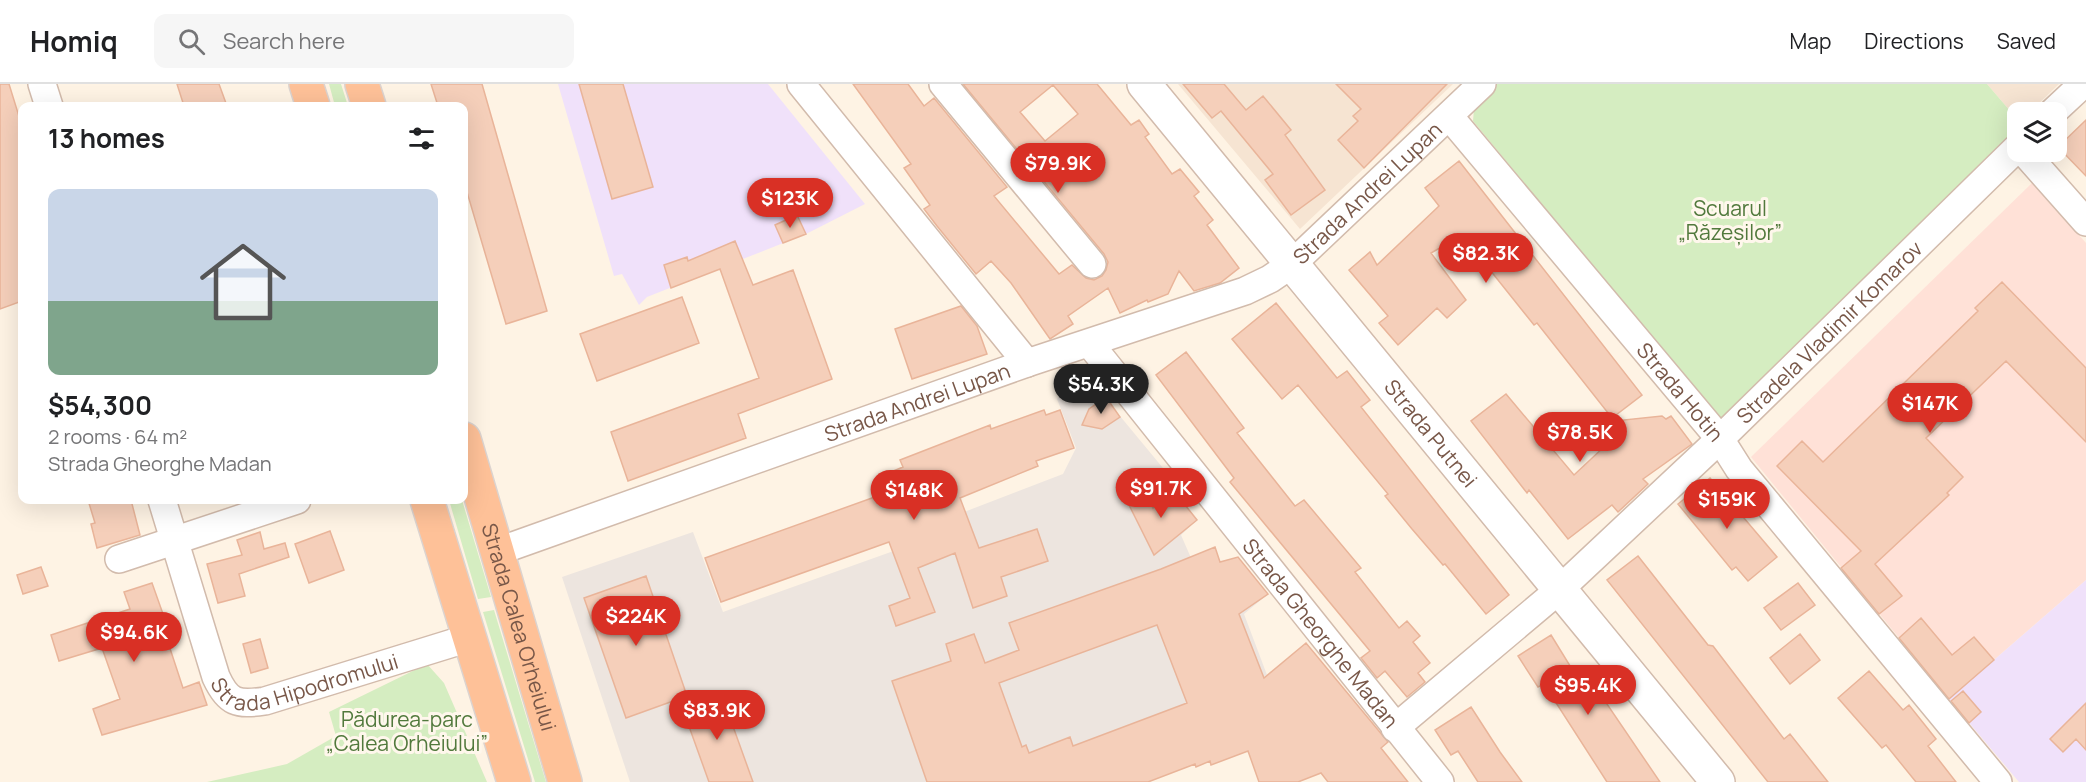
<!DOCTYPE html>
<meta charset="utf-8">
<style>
:root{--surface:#fff;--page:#f6f6f6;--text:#202124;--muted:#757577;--line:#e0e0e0;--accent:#d93025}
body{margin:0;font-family:Manrope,sans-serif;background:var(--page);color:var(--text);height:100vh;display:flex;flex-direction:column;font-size:22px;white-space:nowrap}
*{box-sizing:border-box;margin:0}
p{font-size:20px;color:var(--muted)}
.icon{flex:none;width:33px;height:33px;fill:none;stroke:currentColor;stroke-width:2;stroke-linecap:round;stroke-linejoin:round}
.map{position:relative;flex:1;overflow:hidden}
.side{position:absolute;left:18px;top:18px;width:450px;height:402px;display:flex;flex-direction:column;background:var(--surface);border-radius:12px;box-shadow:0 6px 24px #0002}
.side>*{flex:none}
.buttons{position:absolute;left:2007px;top:18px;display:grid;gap:12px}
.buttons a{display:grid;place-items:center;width:60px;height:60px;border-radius:12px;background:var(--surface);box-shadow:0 6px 24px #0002;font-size:30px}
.price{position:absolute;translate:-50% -51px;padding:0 14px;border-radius:21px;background:var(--accent);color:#fff;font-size:20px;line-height:39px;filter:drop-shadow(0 2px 3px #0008)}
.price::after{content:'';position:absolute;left:50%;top:36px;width:18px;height:14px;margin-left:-9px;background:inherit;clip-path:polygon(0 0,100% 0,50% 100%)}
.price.active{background:#222;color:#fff}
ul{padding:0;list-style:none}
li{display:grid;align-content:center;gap:12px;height:318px;padding:0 30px}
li+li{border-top:2px solid var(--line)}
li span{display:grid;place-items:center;height:186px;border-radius:12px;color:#555}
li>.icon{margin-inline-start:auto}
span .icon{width:108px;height:108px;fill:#fffc;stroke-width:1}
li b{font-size:26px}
h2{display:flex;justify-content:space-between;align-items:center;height:72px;padding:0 30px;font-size:26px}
header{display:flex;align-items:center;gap:36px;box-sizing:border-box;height:84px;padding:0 30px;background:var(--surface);border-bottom:2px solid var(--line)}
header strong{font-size:28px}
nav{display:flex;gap:33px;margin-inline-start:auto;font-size:21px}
.search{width:420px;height:54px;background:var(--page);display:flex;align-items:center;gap:15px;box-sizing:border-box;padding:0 21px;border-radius:12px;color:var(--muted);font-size:22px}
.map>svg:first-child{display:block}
.residential{fill:#f6e4d2}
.commercial{fill:#ffe1d7}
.industrial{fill:#ede5df}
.education{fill:#f0e1fa}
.green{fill:#d5edc1}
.building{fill:#f5cfba;stroke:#e9b499;stroke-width:1.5;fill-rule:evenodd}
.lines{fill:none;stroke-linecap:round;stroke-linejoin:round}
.minor-casing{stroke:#d2bbac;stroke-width:30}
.tertiary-casing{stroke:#d2bbac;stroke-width:36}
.trunk-casing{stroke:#dcd3cf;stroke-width:36}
.minor{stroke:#fff;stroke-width:27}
.tertiary{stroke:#fff;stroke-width:33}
.trunk{stroke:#fec198;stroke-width:33}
.labels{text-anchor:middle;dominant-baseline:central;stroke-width:6;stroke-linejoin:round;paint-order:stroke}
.street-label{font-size:21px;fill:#785748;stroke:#fff7ec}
.park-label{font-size:21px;fill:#51793c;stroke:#fff7ec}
</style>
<header>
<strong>Homiq</strong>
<div class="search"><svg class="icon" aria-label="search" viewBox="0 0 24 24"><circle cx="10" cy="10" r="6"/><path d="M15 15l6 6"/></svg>Search here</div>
<nav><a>Map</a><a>Directions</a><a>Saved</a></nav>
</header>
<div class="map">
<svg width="2086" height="698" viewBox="0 0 2086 698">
<rect width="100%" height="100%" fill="#fef3e4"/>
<!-- residential -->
<path class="residential" d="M1178 0H1453L1300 145Z
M1987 0H2059L2030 28H2018L2017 35Z"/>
<!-- commercial -->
<path class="commercial" d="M2033 98 2086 159V496L1949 615 1751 373Z"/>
<!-- industrial -->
<path class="industrial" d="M1086 291 1182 407 1175 414 1197 436 1181 451 1191 474 1215 463 1221 480 1238 473 1268 510 1244 530 1267 591 1041 698H630L562 493 693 448 723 528 916 459 912 448 1063 390 1076 364 1057 315 1068 301Z"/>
<!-- education -->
<path class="education" d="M558 0H768L865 120 806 150 647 213 639 221 622 190 614 192Z
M2086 496V698H2019L1949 615Z"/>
<!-- green -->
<path class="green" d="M329 0H341L348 22H335Z
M1496 0H1987L2017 35 2018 51 1720 337 1473 37 1474 25Z
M449 416H462L491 513 478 515Z
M494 526 546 698H535L483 528Z
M427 580 444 599 487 698H207L287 680 336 652 329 628Z"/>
<!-- building -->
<path class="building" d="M0 0H9L22 42V217L0 225Z
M177 0H219L227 22H184Z
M431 0H482L547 227 506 240 464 98V22H438Z
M579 0H623L653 103 612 115Z
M853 0H908L924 22 934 14 1007 103 994 112 1059 190 1072 181 1086 194 1094 196 1102 192 1106 186 1108 178 1104 170 963 0H1097L1131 41 1139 36 1149 50 1145 53 1172 90 1180 85 1199 108 1194 112 1213 136 1207 141 1239 184 1220 199 1194 207 1179 187 1168 210 1148 218 1147 216 1120 229 1108 204 1068 232 1073 240 1050 255 1011 199 991 177 976 190 937 142 924 125 930 121 904 84 911 80ZM1053 1 1078 30 1045 57 1020 28Z
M1183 0H1224L1246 26 1263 12 1291 46 1285 51 1325 106 1291 131 1265 96 1273 90 1221 27 1212 34Z
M1336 0H1447L1364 84 1338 56 1358 37 1353 32 1361 25Z
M2086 36V92L2058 63Z
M1459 77 1642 311 1612 334 1537 239 1534 241 1462 151 1431 169 1466 216 1447 234 1437 224 1398 261 1379 239 1388 232 1349 186 1370 168 1377 181 1439 122 1425 104Z
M797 131 806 150 783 159 775 141Z
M735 157 753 201 793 186 832 295 738 330 746 354 628 397 611 348 759 294 720 185 671 204 664 181 687 173 688 177Z
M2002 198 2086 284V358L2006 277 1926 354 1963 393 1947 409 1949 411 1875 480 1902 512 1879 530 1841 484 1861 467 1777 382 1802 357 1823 378 1978 227 1975 224Z
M682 213 699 259 597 297 580 250Z
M1276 219 1337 294 1347 287 1370 316 1361 323 1509 511 1486 530 1445 480 1443 481 1412 445 1385 412 1388 410 1298 301 1282 315 1232 255Z
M961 222 977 242 987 270 912 295 895 245Z
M1186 268 1244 344 1237 349 1295 422 1304 416 1361 484 1355 488 1399 544 1407 537 1420 552 1413 558 1430 579 1418 589 1425 598 1407 613 1385 587 1377 594 1361 574 1370 567 1230 398 1234 394 1156 291Z
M1506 310 1574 391 1622 346 1614 337 1662 332 1666 335 1671 332 1692 360 1643 395 1648 400 1618 428 1612 421 1568 455 1529 406 1527 409 1471 337Z
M1106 313 1120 333 1102 345 1082 341 1089 325Z
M1044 326 1046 331 1060 326 1074 364 1036 377 1038 382 960 414 979 464 1037 445 1048 477 1001 493 1007 512 973 524 955 469 918 484 935 528 896 542 889 522 910 514 889 458 721 518 705 474 897 405 891 388 903 383 900 376 990 341 991 345Z
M1710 394 1777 473 1748 497 1736 483 1732 486 1678 420Z
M1145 406 1153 424 1174 407 1197 436 1154 471 1126 415Z
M88 416H131L140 451 97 464 91 440 95 439Z
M330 447 344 486 309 499 295 460Z
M260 448 264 465 285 459 289 473 239 490 245 512 218 519 207 480 242 471 237 456Z
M1215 463 1220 478 1238 473 1268 510 1239 530 1264 594 1306 559 1388 658 1381 664 1408 698H1328L1321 689 1298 698H1259L1248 667 1211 681 1210 677 1196 683 1195 680 1148 698H927L892 597 951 577 946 560 974 550 985 579 1019 566 1009 539 1161 485ZM1157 541 1187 619 1073 662 1070 653 1029 669 1026 661 1022 663 999 599Z
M1638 472 1708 561 1713 562 1784 655 1790 650 1828 698H1768L1607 496Z
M41 483 48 502 23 510 17 491Z
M646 492 687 612 626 634 584 514Z
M152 499 163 530 159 531 183 604 199 598 207 621 102 651 93 625 120 615 102 564 59 577 51 551 130 525 124 508Z
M1798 499 1815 521 1781 546 1764 524Z
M1921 534 1952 571 1974 553 1994 576 1949 615 1899 554Z
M1800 550 1820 576 1790 600 1770 574Z
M1551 551 1583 603 1592 598 1660 698H1607L1544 600 1538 603 1518 572Z
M260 555 268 584 251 589 243 560Z
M1869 587 1903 626 1909 621 1936 655 1928 662 1956 698H1916L1886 661 1882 664 1838 614Z
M1963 607 1981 628 1969 639 1951 617Z
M721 609 753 698H709L682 623Z
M2086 619V666L2076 655 2063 668 2050 655Z
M1471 623 1500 668 1522 698H1478L1458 667 1451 671 1435 646Z"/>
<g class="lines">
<!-- minor casing -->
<g class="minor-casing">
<g id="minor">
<path d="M42 0 49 22"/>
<path d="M801 0 1027 279"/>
<path d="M943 0 1092 180"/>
<path d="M2053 28 2083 0"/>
<path id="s1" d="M1449 32 1720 355 1739 385 1998 698"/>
<path d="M2024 68 2086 138"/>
<path id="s2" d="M1090 260 1440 698"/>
<path id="s3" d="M162 416 216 593C228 619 237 621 265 617L469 554"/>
<path id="s4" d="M496 468 1027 279 1245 207 1270 195 1292 180 1482 0"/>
<path d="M119 475 297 416"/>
<path id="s5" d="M1395 644 1559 506 1720 355 2018 63"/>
</g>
</g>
<!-- tertiary casing -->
<g class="tertiary-casing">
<g id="tertiary">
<path id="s6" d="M1144 0 1718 698"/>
</g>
</g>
<!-- trunk casing -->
<g class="trunk-casing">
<g id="trunk">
<path d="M306 0 313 22"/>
<path d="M362 0 369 22"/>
<path id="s7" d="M464 355 565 698"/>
<path d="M427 416 514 698"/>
</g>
</g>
<!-- minor -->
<use href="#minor" class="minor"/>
<!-- tertiary -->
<use href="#tertiary" class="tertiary"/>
<!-- trunk -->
<use href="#trunk" class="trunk"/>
</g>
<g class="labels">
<!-- street labels -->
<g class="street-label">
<text stroke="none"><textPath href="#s4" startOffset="951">Strada Andrei Lupan</textPath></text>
<text stroke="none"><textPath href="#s5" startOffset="588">Stradela Vladimir Komarov</textPath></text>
<text stroke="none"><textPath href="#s1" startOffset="360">Strada Hotin</textPath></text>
<text stroke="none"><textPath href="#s4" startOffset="447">Strada Andrei Lupan</textPath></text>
<text stroke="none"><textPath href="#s6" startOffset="452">Strada Putnei</textPath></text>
<text stroke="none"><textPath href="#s7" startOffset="196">Strada Calea Orheiului</textPath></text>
<text stroke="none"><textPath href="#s2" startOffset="370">Strada Gheorghe Madan</textPath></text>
<text stroke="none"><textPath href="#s3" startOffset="286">Strada Hipodromului</textPath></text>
</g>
<!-- park labels -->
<g class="park-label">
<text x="1730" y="124">Scuarul<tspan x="1730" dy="24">„Răzeșilor”</tspan></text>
<text x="407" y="635">Pădurea-parc<tspan x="407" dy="24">„Calea Orheiului”</tspan></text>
</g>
</g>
</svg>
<div class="buttons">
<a><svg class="icon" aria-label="layers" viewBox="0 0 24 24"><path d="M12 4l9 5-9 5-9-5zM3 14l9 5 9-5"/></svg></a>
</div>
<b class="price" style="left:1058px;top:110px">$79.9K</b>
<b class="price" style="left:790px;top:145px">$123K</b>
<b class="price" style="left:1486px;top:200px">$82.3K</b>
<b class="price active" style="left:1101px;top:331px">$54.3K</b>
<b class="price" style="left:1930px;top:350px">$147K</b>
<b class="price" style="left:1580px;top:379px">$78.5K</b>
<b class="price" style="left:1161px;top:435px">$91.7K</b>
<b class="price" style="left:914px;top:437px">$148K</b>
<b class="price" style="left:1727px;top:446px">$159K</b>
<b class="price" style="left:636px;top:563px">$224K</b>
<b class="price" style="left:134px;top:579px">$94.6K</b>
<b class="price" style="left:1588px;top:632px">$95.4K</b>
<b class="price" style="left:717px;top:657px">$83.9K</b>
<section class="side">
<h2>13 homes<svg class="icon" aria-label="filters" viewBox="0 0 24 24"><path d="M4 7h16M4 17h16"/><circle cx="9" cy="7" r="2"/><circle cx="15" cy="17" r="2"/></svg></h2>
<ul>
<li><span style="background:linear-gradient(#c9d6e8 60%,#7fa58c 0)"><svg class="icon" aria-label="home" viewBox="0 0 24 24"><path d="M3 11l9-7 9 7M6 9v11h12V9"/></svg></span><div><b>$54,300</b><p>2 rooms · 64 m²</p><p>Strada Gheorghe Madan</p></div></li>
</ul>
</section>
</div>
